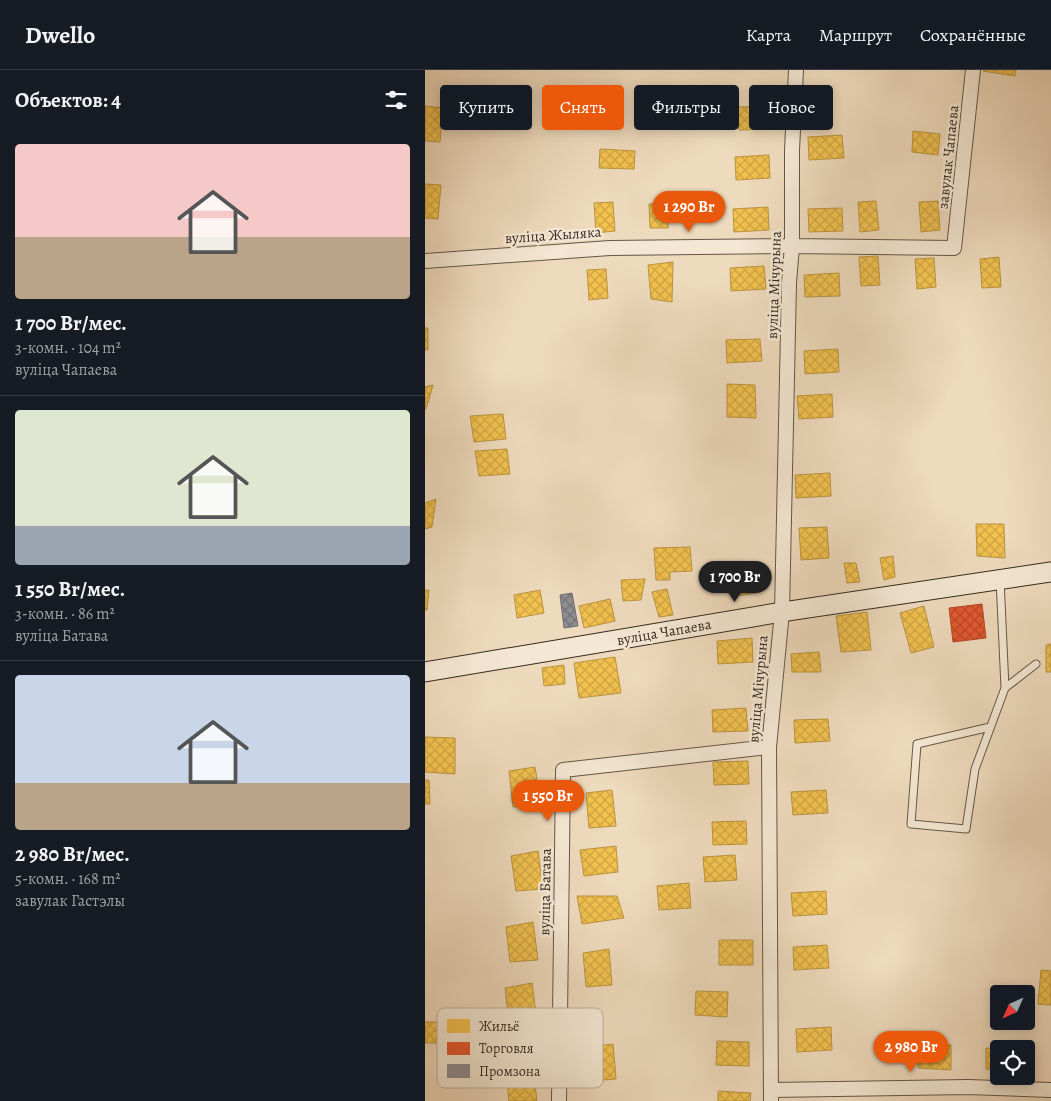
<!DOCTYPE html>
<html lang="ru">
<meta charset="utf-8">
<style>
:root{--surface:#171b24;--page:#242831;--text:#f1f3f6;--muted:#9ea1a6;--line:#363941;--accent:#ea580c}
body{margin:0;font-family:Alegreya,serif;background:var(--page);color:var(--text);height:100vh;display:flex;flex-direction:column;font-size:19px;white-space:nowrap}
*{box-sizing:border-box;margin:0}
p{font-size:16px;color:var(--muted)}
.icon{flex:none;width:28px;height:28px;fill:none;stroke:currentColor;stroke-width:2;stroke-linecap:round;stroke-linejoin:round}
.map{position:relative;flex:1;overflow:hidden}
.drawer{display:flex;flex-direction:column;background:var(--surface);width:425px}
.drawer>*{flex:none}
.guide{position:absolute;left:15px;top:15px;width:475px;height:45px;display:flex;gap:10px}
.needle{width:32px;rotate:225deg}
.tools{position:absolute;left:565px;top:915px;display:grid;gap:10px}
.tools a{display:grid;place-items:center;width:45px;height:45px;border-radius:5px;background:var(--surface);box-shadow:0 2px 12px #0003;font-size:25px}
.price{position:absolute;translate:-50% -42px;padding:0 11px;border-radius:18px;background:var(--accent);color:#fff;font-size:16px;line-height:32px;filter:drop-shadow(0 1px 2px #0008)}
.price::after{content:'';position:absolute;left:50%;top:30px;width:15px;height:11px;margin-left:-8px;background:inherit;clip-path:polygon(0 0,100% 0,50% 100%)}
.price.on{background:#222;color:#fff}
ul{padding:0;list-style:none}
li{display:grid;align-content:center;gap:10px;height:265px;padding:0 15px}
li+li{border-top:1px solid var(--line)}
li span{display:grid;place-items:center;height:155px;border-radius:5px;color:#555}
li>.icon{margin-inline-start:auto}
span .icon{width:90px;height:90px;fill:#fffc;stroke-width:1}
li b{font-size:21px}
h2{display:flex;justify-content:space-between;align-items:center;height:60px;padding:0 15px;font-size:21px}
.tag{padding:0 18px;border-radius:5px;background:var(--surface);box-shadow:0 2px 12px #0003;font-size:18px;line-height:45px}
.tag.on{background:var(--accent);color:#fff}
header{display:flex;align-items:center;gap:30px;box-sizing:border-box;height:70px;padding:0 25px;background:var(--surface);border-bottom:1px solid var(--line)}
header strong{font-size:24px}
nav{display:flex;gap:28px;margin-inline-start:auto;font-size:18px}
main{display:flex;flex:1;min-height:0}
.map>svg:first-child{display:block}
.homes{fill:url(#homes-cross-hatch);stroke:#ba9440}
.shops{fill:url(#shops-cross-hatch);stroke:#b04a2a}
.industry{fill:url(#industry-cross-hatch);stroke:#736f70}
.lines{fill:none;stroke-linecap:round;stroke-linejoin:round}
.lane-casing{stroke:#645648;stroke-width:9}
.street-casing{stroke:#645648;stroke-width:16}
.secondary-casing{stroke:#362a21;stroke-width:21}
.lane{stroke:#f4e7d3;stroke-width:7}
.street{stroke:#f4e7d3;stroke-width:14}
.secondary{stroke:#f4e7d3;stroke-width:19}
.labels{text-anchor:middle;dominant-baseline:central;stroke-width:5;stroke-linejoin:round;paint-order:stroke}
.street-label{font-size:15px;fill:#362a21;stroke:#f4e7d3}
.key{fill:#f4e7d3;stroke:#bbae9e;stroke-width:1}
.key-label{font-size:14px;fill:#362a21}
</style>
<header>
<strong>Dwello</strong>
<nav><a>Карта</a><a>Маршрут</a><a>Сохранённые</a></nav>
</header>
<main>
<section class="drawer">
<h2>Объектов: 4<svg class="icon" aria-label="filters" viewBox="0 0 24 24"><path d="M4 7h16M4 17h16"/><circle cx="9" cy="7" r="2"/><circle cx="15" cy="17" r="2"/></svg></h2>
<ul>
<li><span style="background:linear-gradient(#f6c9c9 60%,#b9a48a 0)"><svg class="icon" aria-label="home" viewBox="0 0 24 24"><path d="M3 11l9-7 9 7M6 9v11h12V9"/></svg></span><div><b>1 700 Br/мес.</b><p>3-комн. · 104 m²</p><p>вуліца Чапаева</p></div></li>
<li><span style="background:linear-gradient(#dfe7d0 75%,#9aa5b1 0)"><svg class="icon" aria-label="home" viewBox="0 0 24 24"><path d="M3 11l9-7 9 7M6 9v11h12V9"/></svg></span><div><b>1 550 Br/мес.</b><p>3-комн. · 86 m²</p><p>вуліца Батава</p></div></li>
<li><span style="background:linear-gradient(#c9d6e8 70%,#b9a48a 0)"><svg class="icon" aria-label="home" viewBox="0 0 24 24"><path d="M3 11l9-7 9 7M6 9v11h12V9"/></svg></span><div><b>2 980 Br/мес.</b><p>5-комн. · 168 m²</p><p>завулак Гастэлы</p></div></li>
</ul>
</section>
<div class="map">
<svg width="626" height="1031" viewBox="0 0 626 1031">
<defs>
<pattern id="homes-cross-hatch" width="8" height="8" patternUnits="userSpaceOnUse" patternTransform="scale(1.25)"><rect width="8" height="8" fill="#f2c14e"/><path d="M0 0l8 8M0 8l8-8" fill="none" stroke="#d0a644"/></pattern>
<pattern id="shops-cross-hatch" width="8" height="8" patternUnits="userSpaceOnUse" patternTransform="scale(1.25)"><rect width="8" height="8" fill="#e4572e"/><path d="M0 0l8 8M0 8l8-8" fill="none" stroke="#ba4827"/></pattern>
<pattern id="industry-cross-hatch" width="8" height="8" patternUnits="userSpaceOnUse" patternTransform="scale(1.25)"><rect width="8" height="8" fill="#8d8d92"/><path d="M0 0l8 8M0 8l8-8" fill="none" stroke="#747377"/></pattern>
</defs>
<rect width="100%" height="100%" fill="#eedabc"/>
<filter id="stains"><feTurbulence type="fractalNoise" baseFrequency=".004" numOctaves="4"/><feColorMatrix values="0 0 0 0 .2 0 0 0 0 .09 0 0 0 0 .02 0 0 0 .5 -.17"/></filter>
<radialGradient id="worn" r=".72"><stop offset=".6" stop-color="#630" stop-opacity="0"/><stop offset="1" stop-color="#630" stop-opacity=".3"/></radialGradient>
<!-- homes -->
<path class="homes" d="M559 0H591L590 6 558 1Z
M0 36 18 38 15 72 0 71Z
M347 36 349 59 314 60 313 37Z
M488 61 515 64 513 85 487 82Z
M417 65 419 88 384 90 383 67Z
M175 79 210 81 209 99 174 98Z
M344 85 345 108 311 110 310 87Z
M0 114 16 115 13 149 0 148Z
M451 131 454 160 435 162 433 132Z
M513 131 515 160 496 162 494 132Z
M188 132 190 161 171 163 169 133Z
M244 132 243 158H225L224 134Z
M343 137 344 160 309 162 308 139Z
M417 138 418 161 384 162 383 139Z
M453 186 455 215 436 216 434 187Z
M574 187 576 217 557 218 555 189Z
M509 188 511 217 492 219 490 189Z
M248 192 247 232 226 229 223 195Z
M339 196 341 219 306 221 305 198Z
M181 199 183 228 164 230 162 200Z
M414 203 415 226 380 227 379 205Z
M0 258H3V280H0Z
M335 269 337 291 302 293 301 270Z
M413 279 414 302 380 304 379 281Z
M302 314 330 315 331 348 302 347Z
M8 315 1 339H0V317Z
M407 324 408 347 374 349 372 326Z
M78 344 81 369 49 372 45 346Z
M82 379 85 404 54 406 50 381Z
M405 403 406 426 371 428 370 405Z
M11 429 7 457 0 459V433Z
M551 454H579L580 488 552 486Z
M402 457 404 488 376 490 374 458Z
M265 477 267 501 245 502V510H231L229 478Z
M468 486 470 507 459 510 455 488Z
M419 493H431L435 512 422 513Z
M325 502 331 523 311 526 306 505Z
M220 509 216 530 198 531 196 510Z
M242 519 248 545 234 547 227 522Z
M0 520H4L2 540H0Z
M115 520 119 543 92 548 89 525Z
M185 529 190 551 159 558 154 536Z
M499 536 509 577 486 583 475 543Z
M442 542 446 580 416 582 411 546Z
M327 568 328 592 293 594 292 571Z
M626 574V602H621V575Z
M394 582 396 602H367L366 584Z
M190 587 196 623 154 628 149 593Z
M139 595 140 614 119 616 117 598Z
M321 638 323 661 288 662 287 640Z
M403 649 405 671 370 673 369 650Z
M0 667 30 668V704L0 702Z
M323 691 324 714 289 715 288 692Z
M110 697 116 734 88 737 84 701Z
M0 710H4L5 734H0Z
M187 720 191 756 164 758 161 723Z
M401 720 403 743 368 745 366 722Z
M321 751 322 774 288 775 287 752Z
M191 776 193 802 159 806 155 780Z
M113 781 118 819 91 821 86 786Z
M310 785 312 810 280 812 278 787Z
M264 813 266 838 234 840 232 816Z
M401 821 402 844 368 846 366 823Z
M152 826H192L199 848 157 854Z
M108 852 113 890 85 892 81 857Z
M294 870H328V895H294Z
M402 875 404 898 369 900 368 877Z
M184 879 187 915 161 917 158 883Z
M616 900 626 901V935L613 934Z
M107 913 112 951 84 954 80 918Z
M271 921 303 922 302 947 270 945Z
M0 952H38L39 973H0Z
M406 957 407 980 372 982 371 959Z
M292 971 324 972V996L291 995Z
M493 973 526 975V1000L493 998Z
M188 974 191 1009 165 1011 162 977Z
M561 978 575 979 574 1000 561 999Z
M108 998 112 1031H84L81 1003Z
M293 1021 326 1023 325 1031H293Z"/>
<!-- shops -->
<path class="shops" d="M557 534 561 568 528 572 524 538Z"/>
<!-- industry -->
<path class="industry" d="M147 523 153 556 139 558 135 525Z"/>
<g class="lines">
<!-- lane casing -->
<g class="lane-casing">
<path id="lane" d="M580 618 611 594
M565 657 492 674 486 754 541 759 550 699 580 618 575 509"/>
</g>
<!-- street casing -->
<g class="street-casing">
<path id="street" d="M0 191 185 178 367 176 529 178 548 0
M346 1020 543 1017 626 1020
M134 1031 138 700 344 677
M346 1031 344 677 357 542 364 213 367 176V80L371 0"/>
</g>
<!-- secondary casing -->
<g class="secondary-casing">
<path id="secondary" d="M0 602 357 542 626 502"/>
</g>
<!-- lane -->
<use href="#lane" class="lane"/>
<!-- street -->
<use href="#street" class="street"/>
<!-- secondary -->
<use href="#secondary" class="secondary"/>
</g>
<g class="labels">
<!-- street labels -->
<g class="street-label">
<text transform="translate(523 87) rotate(-84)">завулак Чапаева</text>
<text transform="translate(128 165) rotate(-4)">вуліца Жыляка</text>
<text transform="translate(349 215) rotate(-88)">вуліца Мічурына</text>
<text transform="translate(239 562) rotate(-10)">вуліца Чапаева</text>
<text transform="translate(333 619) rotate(-85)">вуліца Мічурына</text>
<text transform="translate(120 822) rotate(-89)">вуліца Батава</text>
</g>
</g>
<!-- legend -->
<rect x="12" y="938" width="166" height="80" rx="8" class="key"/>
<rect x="22" y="949" width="23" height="14" fill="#f2c14e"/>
<rect x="22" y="972" width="23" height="13" fill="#e4572e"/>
<rect x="22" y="994" width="23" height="14" fill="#8d8d92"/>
<g class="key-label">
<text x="54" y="961">Жильё</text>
<text x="54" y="983">Торговля</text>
<text x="54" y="1006">Промзона</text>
</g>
<rect width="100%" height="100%" filter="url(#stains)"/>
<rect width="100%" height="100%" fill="url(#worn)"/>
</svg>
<div class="tools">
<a><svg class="needle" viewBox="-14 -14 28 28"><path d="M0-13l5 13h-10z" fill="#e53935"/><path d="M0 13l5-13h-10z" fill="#9ea1a6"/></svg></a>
<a><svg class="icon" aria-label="locate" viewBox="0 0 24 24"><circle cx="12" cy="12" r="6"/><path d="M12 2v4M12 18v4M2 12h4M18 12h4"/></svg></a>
</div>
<b class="price" style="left:264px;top:163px">1 290 Br</b>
<b class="price on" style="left:310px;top:533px">1 700 Br</b>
<b class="price" style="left:123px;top:752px">1 550 Br</b>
<b class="price" style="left:486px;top:1003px">2 980 Br</b>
<div class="guide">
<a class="tag">Купить</a>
<a class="tag on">Снять</a>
<a class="tag">Фильтры</a>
<a class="tag">Новое</a>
</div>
</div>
</main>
